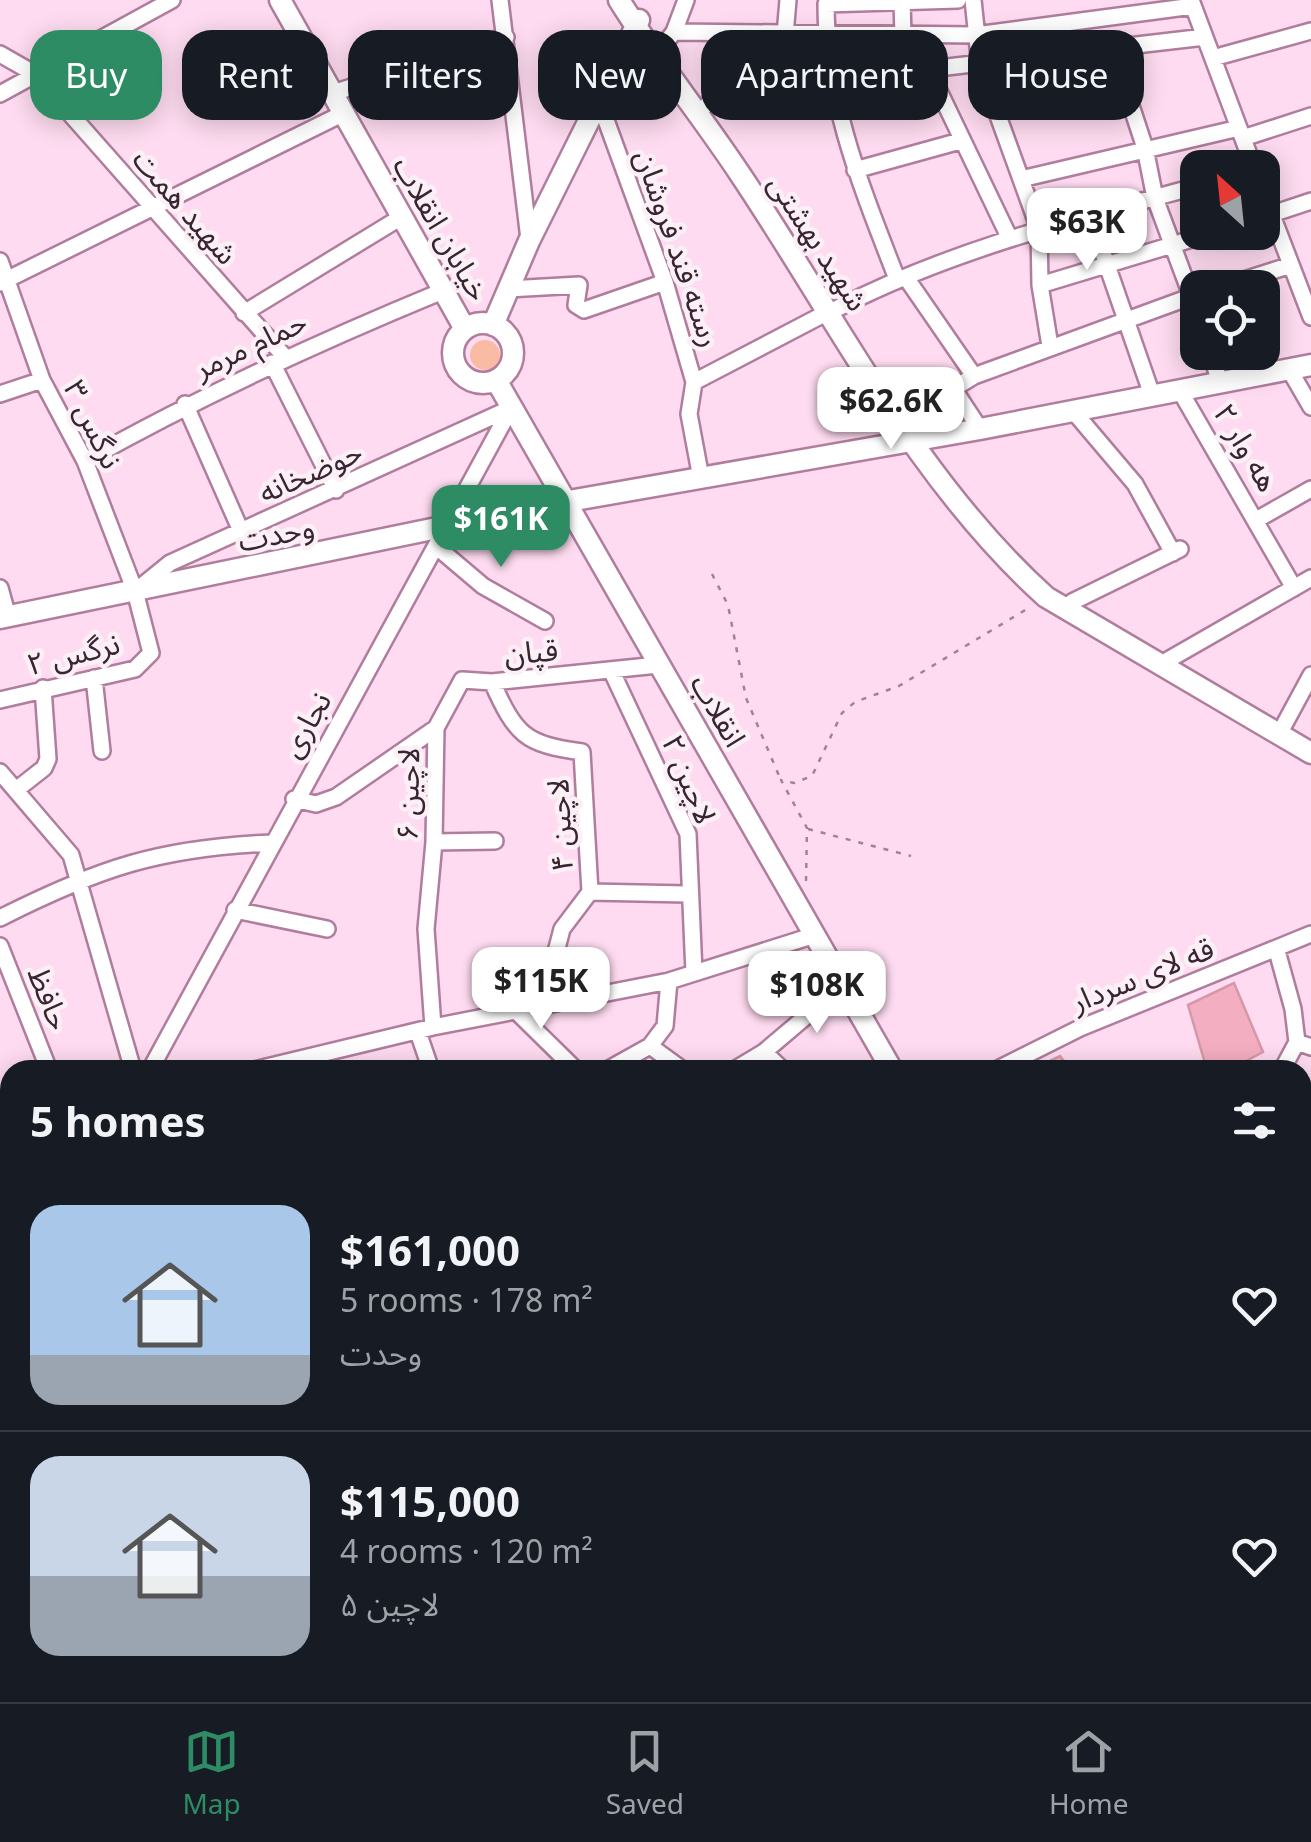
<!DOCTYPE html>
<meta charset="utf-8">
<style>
:root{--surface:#171b24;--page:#20242c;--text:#f1f3f6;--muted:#9ea1a6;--line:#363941;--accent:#2d8c64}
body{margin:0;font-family:"Noto Sans","Noto Sans Arabic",sans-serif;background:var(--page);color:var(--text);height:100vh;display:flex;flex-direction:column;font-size:38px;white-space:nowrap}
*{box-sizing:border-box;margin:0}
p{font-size:32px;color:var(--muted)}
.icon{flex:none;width:55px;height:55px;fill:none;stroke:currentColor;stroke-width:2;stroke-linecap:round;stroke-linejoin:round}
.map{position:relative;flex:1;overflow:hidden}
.sheet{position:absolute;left:0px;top:1060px;width:1312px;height:642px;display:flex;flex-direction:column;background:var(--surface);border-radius:30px 30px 0 0;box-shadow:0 5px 25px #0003}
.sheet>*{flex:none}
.guide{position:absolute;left:30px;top:30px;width:1252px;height:90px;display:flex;gap:20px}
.needle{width:65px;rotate:333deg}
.controls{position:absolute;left:1180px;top:150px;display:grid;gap:20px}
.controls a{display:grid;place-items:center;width:100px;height:100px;border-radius:20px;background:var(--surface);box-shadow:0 5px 25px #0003;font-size:50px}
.price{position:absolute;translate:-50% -85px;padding:0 22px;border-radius:20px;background:#fff;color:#222;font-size:32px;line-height:65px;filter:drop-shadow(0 2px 5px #0008)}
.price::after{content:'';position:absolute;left:50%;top:60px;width:30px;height:22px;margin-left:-15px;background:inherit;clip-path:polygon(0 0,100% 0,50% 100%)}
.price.current{background:var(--accent);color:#fff}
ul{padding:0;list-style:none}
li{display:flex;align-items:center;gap:30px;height:250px;padding:0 30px}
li+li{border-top:2px solid var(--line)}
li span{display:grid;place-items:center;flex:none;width:280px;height:200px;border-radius:30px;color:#555}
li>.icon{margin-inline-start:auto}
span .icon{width:120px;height:120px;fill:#fffc;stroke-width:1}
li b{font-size:42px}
h2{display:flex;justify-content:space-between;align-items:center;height:120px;padding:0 30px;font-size:42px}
.tag{padding:0 35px;border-radius:30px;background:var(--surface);box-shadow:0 5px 25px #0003;font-size:35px;line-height:90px}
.tag.current{background:var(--accent);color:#fff}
.tab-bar{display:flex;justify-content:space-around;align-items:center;height:140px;border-top:2px solid var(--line);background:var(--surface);font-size:28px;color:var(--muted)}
.tab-bar a{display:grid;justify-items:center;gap:5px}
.tab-bar .current{color:var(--accent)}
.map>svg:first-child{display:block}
.green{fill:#fabba4}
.building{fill:#f4aec1;stroke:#d698a9;stroke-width:2.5}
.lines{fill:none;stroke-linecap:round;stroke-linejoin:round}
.minor-casing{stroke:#b07d9d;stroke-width:20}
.major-casing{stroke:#b07d9d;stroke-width:25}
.path{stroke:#9f8394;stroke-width:2.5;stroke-dasharray:5 8;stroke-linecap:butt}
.minor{stroke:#fff;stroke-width:15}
.major{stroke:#fff;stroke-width:20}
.labels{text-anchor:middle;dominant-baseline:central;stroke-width:9;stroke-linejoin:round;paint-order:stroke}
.street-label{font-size:30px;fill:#392431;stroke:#fcf0f7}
</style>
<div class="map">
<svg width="1311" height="1702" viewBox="0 0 1311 1702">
<rect width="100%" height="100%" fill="#fedbf0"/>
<!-- green -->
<path class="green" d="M470 355a15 15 0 1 1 30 0a15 15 0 1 1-30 0Z"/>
<!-- building -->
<path class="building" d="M1234 983 1263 1052 1229 1070H1207L1188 1005Z
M1060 1056 1071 1070H1031Z"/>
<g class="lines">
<!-- minor casing -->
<g class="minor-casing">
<path id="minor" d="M500 0 529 239
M902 0 904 72
M973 0 980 66 1039 229 1040 285 1050 346
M1191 0 1254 168
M674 32 976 35 1193 6
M785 35 788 0
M1113 51 1145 148 1155 198 1198 314
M0 54 35 74 284 356
M656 55 674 32 686 0
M1213 58 1311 31
M929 70 1010 239
M333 93 506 37
M0 94 172 0
M599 101 665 282 694 382 689 414 701 478
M707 105 751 94 904 72 1205 37
M1243 138 1311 116
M855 170 960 141
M1021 179 1239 128
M1262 189 1311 317
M1089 213 1152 395
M1263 217 1311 201
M0 261 42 380 85 461 135 591 151 653 135 669 0 700
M897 279C862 188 826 103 826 4L958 0
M907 279 974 376
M0 283 342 114
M1040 285 1215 232
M1219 288 1291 265
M508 289 579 285 576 305 584 310 665 282
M838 308C951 250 1075 219 1198 186
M244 313 403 216
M1210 352 1220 382
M272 363 336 490
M1289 369 1311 407
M694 382 828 312
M953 388 980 429
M1179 389 1294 588
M0 394 42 380
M185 404 241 531
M1074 412 1135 484 1173 553
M926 438 921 419 943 395 974 376 1198 294
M85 461C202 395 321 341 445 290
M1258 519 1311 489
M437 547 483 586 545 621
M0 588 8 617
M138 589 170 563 511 408
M1072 602 1180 549
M1168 660 1311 578
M612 672 688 834 694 973
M94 678 102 751
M492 682C516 735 524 744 582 752L590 892 562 929 541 1009
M1284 725 1311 675
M436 728 462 680 492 682 658 665
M0 772 71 855 133 1070
M16 790 44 768 48 759 43 688
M294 799 316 804 336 797 436 728 434 842 426 929 433 1027
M434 842 495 841
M590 892 687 894
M235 910 327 929
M0 918C99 868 159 848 270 843
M0 946 49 1070
M1277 951 1293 1009 1297 1042 1311 1047
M518 1013 576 1070
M418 1032 431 1070
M650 1046 665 1026 669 981
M764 1052 843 985
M150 1070 511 408
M254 1070 433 1027 669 981 815 935
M607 1070 650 1046 683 1070
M734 1070 764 1052 783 1070
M996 1070 1080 1028 1311 934
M1282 1070 1297 1042
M0 1122 10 1120
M0 1269 10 1268
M1302 1321 1311 1337
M1302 1399 1311 1396
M0 1414 10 1413
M0 1430 10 1460
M0 1496 10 1495
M0 1536 10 1533
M1302 1570 1311 1567
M0 1590 10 1587
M0 1682 10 1680
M90 1692 93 1702
M444 1692 446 1702
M514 1692 517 1702
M587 1692 591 1702
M670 1692 672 1702
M750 1692 753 1702
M832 1692 835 1702
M981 1692 983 1702
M1143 1692 1151 1702
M189 1702 229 1692
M1016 1702 1048 1692"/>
</g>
<!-- major casing -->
<g class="major-casing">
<path id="major" d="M280 0 465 329
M619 0C656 60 701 115 740 174 836 317 917 481 1046 597L1311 753
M453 353a30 30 0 1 1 60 0a30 30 0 1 1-60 0Z
M493 325 529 241 639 20
M496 380 892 1070
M0 618 563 502 980 429 1311 365
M1248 1692 1254 1702"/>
</g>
<!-- path -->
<path class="path" d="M712 574 728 605 746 698 780 778
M808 829 911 856
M806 881 807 828 781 780 794 783 812 776 842 713 855 702 899 686 1032 606"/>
<!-- minor -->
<use href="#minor" class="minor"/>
<!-- major -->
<use href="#major" class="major"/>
</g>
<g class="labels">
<!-- street labels -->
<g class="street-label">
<text transform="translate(186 206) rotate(49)">شهید همت</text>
<text transform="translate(442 228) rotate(60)">خیابان انقلاب</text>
<text transform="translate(819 242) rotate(57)">شهید بهشتی</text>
<text transform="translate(679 248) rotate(71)">رسته قند فروشان</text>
<text transform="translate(250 344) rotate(-25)">حمام مرمر</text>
<text transform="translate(94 424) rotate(64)">نرگس ۳</text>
<text transform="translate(1247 447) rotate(59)">هه وار ۲</text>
<text transform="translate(310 471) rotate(-24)">حوضخانه</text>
<text transform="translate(276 533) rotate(-11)">وحدت</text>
<text transform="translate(531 651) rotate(-5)">قپان</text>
<text transform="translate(73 653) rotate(-14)">نرگس ۲</text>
<text transform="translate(719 710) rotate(60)">انقلاب</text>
<text transform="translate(305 724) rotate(-60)">نجاری</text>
<text transform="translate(690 779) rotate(67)">لاچین ۲</text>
<text transform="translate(407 794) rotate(-89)">لاچین ۶</text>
<text transform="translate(559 825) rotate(-93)">لاچین ۴</text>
<text transform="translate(1142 974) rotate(-22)">قه لای سردار</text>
<text transform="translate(50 998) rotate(68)">حافظ</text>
</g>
</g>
</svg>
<div class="controls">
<a><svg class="needle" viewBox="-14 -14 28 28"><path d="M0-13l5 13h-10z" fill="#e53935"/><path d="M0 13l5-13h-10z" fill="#9ea1a6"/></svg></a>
<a><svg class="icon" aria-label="locate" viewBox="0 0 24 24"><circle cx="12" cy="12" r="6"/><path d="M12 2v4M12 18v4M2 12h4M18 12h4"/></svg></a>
</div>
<b class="price" style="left:1087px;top:273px">$63K</b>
<b class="price" style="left:891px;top:452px">$62.6K</b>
<b class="price current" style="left:501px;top:570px">$161K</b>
<b class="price" style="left:541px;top:1032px">$115K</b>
<b class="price" style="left:817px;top:1036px">$108K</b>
<div class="guide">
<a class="tag current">Buy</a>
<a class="tag">Rent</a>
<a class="tag">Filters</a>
<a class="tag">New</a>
<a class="tag">Apartment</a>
<a class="tag">House</a>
</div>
<section class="sheet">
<h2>5 homes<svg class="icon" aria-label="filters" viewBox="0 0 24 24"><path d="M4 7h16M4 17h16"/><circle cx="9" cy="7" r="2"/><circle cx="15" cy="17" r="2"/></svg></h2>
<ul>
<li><span style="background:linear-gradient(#a9c7e8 75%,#9aa5b1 0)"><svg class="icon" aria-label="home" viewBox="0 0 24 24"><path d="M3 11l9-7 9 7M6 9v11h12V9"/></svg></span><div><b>$161,000</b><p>5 rooms · 178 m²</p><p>وحدت</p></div><svg class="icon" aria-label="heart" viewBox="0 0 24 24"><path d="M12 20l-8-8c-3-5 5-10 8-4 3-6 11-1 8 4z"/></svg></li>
<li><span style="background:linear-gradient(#c9d6e8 60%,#9aa5b1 0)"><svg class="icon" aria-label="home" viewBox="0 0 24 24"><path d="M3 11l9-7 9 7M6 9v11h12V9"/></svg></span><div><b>$115,000</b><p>4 rooms · 120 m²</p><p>لاچین ۵</p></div><svg class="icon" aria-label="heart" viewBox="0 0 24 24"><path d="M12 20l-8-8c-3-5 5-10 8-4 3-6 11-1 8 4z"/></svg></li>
</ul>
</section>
</div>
<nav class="tab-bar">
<a class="current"><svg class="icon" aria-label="map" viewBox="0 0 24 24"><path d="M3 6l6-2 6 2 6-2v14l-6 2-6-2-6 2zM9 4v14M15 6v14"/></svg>Map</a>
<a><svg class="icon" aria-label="saved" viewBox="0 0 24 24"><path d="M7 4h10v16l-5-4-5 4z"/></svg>Saved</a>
<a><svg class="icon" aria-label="home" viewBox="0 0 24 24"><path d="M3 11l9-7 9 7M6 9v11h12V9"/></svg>Home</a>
</nav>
